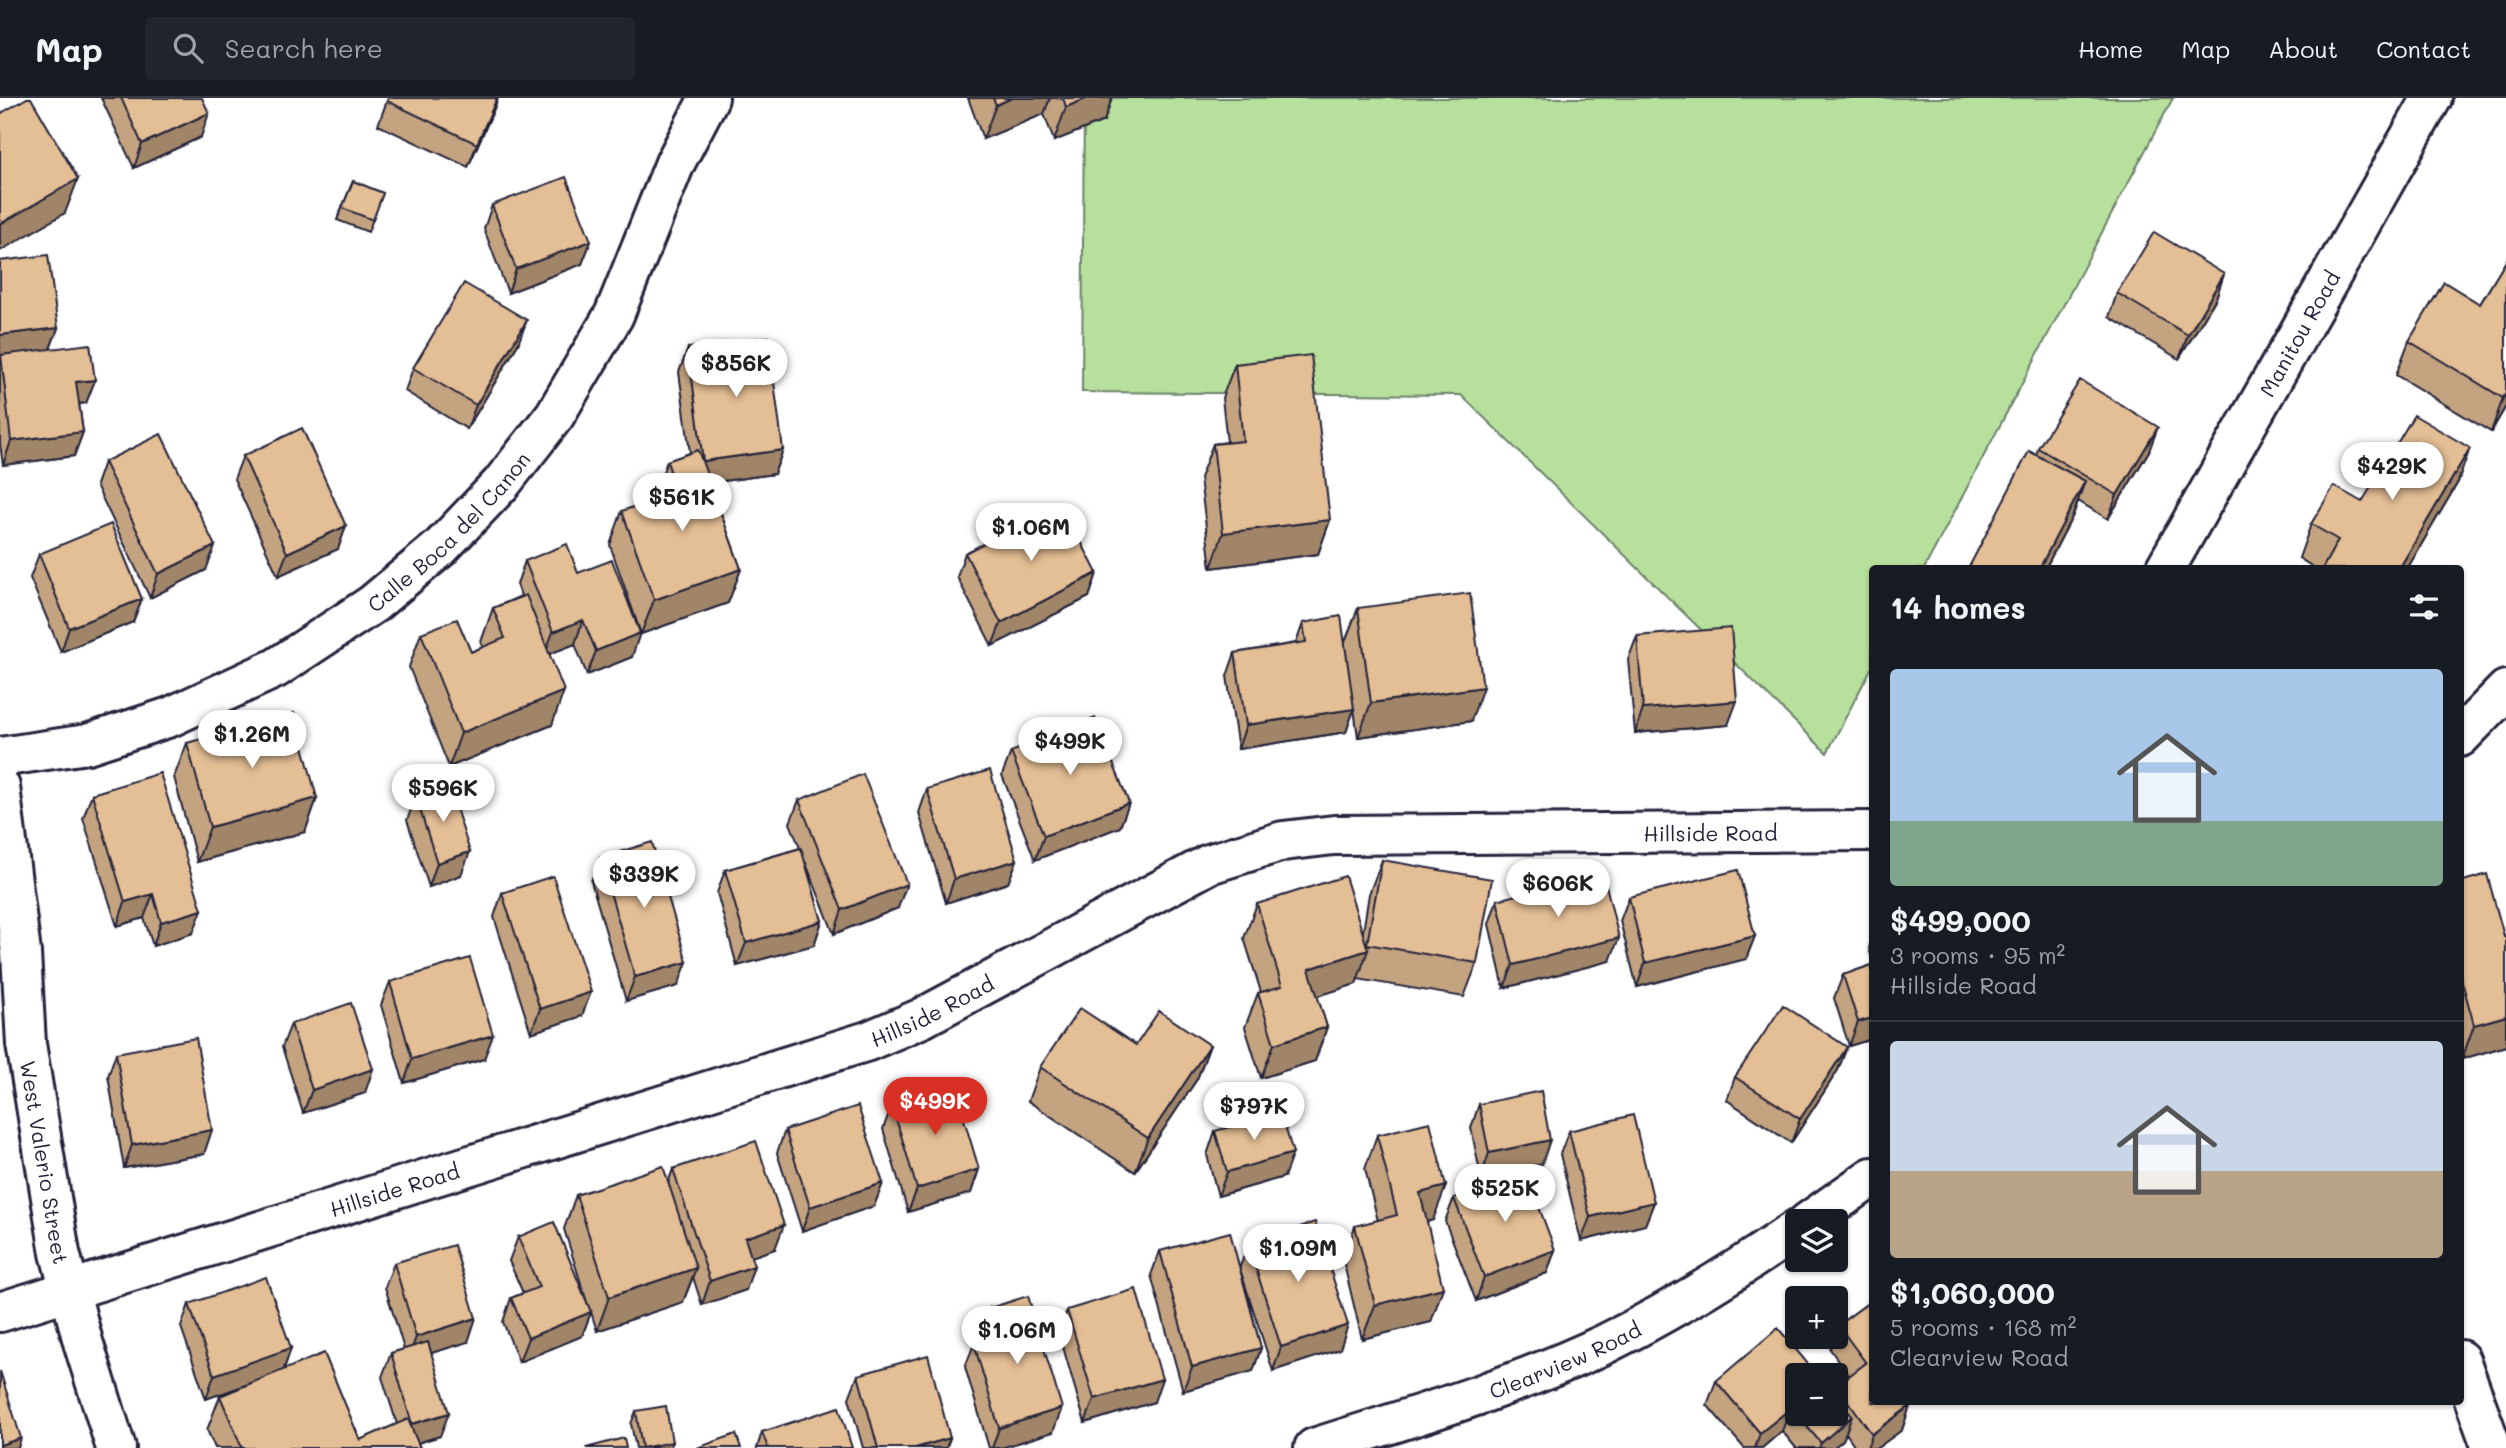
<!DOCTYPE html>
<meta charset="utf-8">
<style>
:root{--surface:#171b24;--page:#20242c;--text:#f1f3f6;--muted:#9ea1a6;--line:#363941;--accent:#d93025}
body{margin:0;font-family:Mali,sans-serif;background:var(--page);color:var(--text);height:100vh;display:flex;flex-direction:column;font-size:26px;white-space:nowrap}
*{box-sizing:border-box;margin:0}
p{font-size:23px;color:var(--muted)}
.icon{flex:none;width:38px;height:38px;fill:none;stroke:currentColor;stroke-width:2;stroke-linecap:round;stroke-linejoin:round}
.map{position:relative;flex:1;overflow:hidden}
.drawer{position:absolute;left:1869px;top:467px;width:595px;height:840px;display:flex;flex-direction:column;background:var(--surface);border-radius:7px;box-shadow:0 2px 5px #0004}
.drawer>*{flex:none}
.buttons{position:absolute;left:1785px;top:1111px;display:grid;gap:14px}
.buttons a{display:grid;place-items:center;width:63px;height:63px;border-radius:7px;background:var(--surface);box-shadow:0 2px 5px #0004;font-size:35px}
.price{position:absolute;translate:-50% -60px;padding:0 16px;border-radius:24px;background:#fff;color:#222;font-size:23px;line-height:46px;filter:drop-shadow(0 2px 4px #0008)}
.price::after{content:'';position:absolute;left:50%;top:42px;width:21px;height:16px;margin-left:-10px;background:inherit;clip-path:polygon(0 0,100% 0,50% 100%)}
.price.active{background:var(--accent);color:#fff}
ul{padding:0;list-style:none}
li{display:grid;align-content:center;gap:14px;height:371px;padding:0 21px}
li+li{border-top:2px solid var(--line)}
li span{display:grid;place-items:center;height:217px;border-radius:7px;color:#555}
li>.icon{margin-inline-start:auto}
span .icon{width:126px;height:126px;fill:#fffc;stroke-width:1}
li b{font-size:30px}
h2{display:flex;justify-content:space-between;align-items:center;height:84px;padding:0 21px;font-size:30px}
header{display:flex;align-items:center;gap:42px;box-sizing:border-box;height:98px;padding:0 35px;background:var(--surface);border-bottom:2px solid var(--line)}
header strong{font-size:33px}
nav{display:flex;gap:38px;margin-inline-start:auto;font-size:24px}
.search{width:490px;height:63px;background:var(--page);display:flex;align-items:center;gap:18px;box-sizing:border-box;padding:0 24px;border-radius:7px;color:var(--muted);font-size:26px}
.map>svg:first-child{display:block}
.green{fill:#b7e09c;stroke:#6c816c;stroke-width:2}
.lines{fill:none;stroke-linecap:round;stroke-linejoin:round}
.minor-casing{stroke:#22223b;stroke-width:44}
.minor{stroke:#fff;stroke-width:38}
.wall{fill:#c4a380;stroke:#22223b;stroke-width:2}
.shaded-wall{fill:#a08568;stroke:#22223b;stroke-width:2}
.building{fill:#e4be95;stroke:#22223b;stroke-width:2}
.labels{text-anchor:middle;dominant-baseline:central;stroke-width:6;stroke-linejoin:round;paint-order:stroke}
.street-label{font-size:21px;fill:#22223b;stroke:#fff}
</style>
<header>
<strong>Map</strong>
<div class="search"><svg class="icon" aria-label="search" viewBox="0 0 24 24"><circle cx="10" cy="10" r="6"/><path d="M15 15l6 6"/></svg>Search here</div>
<nav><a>Home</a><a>Map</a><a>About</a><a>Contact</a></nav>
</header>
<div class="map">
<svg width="2506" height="1350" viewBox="0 0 2506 1350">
<rect width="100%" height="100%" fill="#fff"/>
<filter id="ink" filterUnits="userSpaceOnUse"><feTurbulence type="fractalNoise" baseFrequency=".0143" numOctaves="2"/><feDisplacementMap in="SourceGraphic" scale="14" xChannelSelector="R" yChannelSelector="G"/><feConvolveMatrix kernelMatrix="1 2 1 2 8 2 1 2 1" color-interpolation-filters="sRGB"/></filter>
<g filter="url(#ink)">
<!-- green -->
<path class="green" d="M1084 0H2173L1924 471H1872V569L1827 655 1461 297 1082 294Z"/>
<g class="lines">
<!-- minor casing -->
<g class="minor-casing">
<g id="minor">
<path id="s1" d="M2165 471 2432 0"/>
<path d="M2460 639 2506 592"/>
<path id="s2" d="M0 659 87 646 170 619 276 570 373 506 440 450 501 386 555 317 614 217 675 65 709 0"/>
<path id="s3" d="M0 689 21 855 26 946 60 1155 83 1244 116 1350"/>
<path d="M1808 1124 1872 1079"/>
<path id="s4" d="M0 1214 868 943 922 920 1209 766 1283 743 1334 737 1872 733"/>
<path d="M2460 1262 2492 1350"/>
<path id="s5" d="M1314 1350C1412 1319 1512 1290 1605 1246 1672 1213 1736 1173 1797 1131"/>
</g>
</g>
<!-- minor -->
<use href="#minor" class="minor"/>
</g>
<!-- wall -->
<path class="wall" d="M101 0H202L201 39 134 70Z
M388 0H498L493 13 468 69 378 27Z
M968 0H1112L1104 23 1054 43 1044 16 983 41Z
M353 83 383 95 368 134 337 122Z
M492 107 591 143 582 166 508 195 484 131Z
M0 163 58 230 50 251 95 282 86 305 79 306 83 334 74 358 3 367 0 346Z
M2506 163V308L2491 334 2396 277 2409 243 2480 206Z
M2224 176 2216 200 2179 261 2109 219 2117 195Z
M518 246 467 331 405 293 413 270Z
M688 250 783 352 774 376 710 385 741 471 728 505 641 536 610 447 622 413 655 401 654 397 667 363 690 355 679 274Z
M1235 266 1330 422 1318 456 1211 470 1200 380 1213 346 1227 344 1222 300Z
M2038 350 2149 353 2108 421 2078 403 2073 417 2045 471H1968L2036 357Z
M243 358 346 428 338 451 278 478 234 381Z
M104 364 206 472 150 500 96 387Z
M2458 384 2407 471H2316L2299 460 2311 426 2362 404Z
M965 455 1097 475 1089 499 992 548 957 479Z
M39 456 133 524 61 554 30 480Z
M525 463 578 475 632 559 587 577 575 546 549 556 552 627 449 669 409 569 421 535 471 554 483 549 481 544 493 510 521 498 517 486Z
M1358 510 1471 623 1358 639 1354 611 1346 634 1238 651 1227 578 1235 555 1296 545 1303 525 1345 544Z
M1637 538 1728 627 1635 635 1628 562Z
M187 645 317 700 305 734 197 764 174 679Z
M1011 654 1129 705 1120 729 1035 762 1002 677Z
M927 691 1017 762 1008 785 946 805 919 715Z
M92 696 193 835 153 848 144 820 117 828 83 720Z
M416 699 461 777 429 789 407 722Z
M799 702 898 810 834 836 805 763 822 823 814 847 737 868 717 795 725 772 800 750 790 725Z
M600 760 678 888 626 903 591 783Z
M1382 762 1477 865 1464 899 1358 881 1356 886 1317 898 1327 929 1315 963 1261 980 1245 929 1258 895 1261 894 1244 840 1257 806 1363 834 1369 796Z
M2460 784 2504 838 2506 837V948L2462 961 2460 957Z
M502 795 582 918 531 935 494 819Z
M1629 799 1755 838 1746 861 1637 889 1620 823Z
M1497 802 1610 863 1504 890 1489 826Z
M1872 840V861L1869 850Z
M1872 867V941L1849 948 1834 900 1843 877Z
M390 884 484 961 404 985 381 907Z
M291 926 365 995 303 1015 282 949Z
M1136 947H1210L1197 981 1135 1074 1028 1003 1040 969Z
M1847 949 1838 972 1791 1045 1727 1002 1735 979Z
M116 955 204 1056 124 1070 108 978Z
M1479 1006 1542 1066 1481 1079 1471 1030Z
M892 1007 979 1071 971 1095 908 1114 883 1031Z
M785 1032 883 1085 874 1108 802 1133 777 1055Z
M1215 1033 1284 1079 1218 1098 1207 1057Z
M1569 1033 1654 1104 1645 1127 1581 1143 1560 1056Z
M1377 1037 1433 1122 1427 1124 1431 1224 1362 1241 1343 1162 1355 1128 1378 1123 1365 1071Z
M673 1071 775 1151 751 1159 746 1192 702 1207 693 1179 683 1204 597 1233 591 1214 582 1238 519 1264 503 1224 511 1200 523 1195 509 1163 518 1139 589 1211 564 1131 576 1097 668 1085Z
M1454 1100 1555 1152 1547 1175 1476 1203 1445 1123Z
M1248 1146 1340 1251 1273 1273 1240 1171 1261 1250 1253 1273 1183 1293 1151 1177 1160 1153 1240 1169Z
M394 1165 468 1244 431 1255 440 1338 418 1345 420 1350H215L207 1332 220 1298 253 1284 206 1301 181 1229 189 1206 291 1250 284 1271 360 1342 397 1326 382 1279 391 1255 404 1251 385 1189Z
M1872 1202V1304L1910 1308 1902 1332 1877 1350H1856L1846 1335 1843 1342 1833 1350H1796L1782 1333 1762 1350H1744L1707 1307 1716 1283 1836 1316V1289L1837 1287 1849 1278 1830 1251 1834 1239H1836V1235L1838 1227Z
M990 1210 1053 1334 1001 1350H989L965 1269 974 1246 984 1243 981 1234Z
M1067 1212 1154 1304 1085 1325 1059 1235Z
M858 1277 950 1340 946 1350H863L849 1300Z
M636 1313 670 1350H636L631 1326Z
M762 1334 852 1350H757Z"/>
<!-- shaded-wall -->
<path class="shaded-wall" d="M497 0H498L493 13 468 69 477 46Z
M1012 0H1050L1044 16 983 41 996 7Z
M1088 0H1112L1104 23 1054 43 1066 9Z
M209 15 201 39 134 70 142 46Z
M78 81 65 115 0 153V126Z
M591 143 582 166 508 195 516 171Z
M2224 176 2216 200 2179 261 2188 237Z
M527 222 518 246 467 331 476 307Z
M58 230 49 253 1 257 0 258V237Z
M95 282 86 305 68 307 76 284Z
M2506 295V308L2491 334 2503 300Z
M2158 329 2149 353 2108 421 2117 397Z
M83 334 74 358 3 367 11 343Z
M2470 350 2458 384 2407 471H2399Z
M783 352 774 376 694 387 703 363Z
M2085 383 2073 417 2045 471H2039Z
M1330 422 1318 456 1211 470 1223 435Z
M346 428 338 451 278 478 287 455Z
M215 448 206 472 150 500 158 476Z
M741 471 728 505 641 536 654 502Z
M1097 475 1089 499 992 548 1001 525Z
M142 501 133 524 61 554 69 530Z
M583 522 575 546 544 558 553 534Z
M640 535 632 559 587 577 596 553Z
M1483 589 1471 623 1358 639 1371 605Z
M564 593 552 627 449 669 461 635Z
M1737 603 1728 627 1635 635 1643 611Z
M1354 611 1346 634 1238 651 1246 627Z
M317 700 305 734 197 764 210 729Z
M1129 705 1120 729 1035 762 1044 738Z
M470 754 461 777 429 789 437 765Z
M1017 762 1008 785 946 805 954 781Z
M907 786 898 810 834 836 842 812Z
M153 796 144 820 117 828 125 804Z
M202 812 193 835 153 848 161 824Z
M822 823 814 847 737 868 746 845Z
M1755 838 1746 861 1637 889 1645 865Z
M1619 840 1610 863 1504 890 1513 867Z
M1368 852 1356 886 1296 905 1309 871Z
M687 864 678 888 626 903 635 879Z
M591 894 582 918 531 935 540 911Z
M2506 918V948L2462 961 2474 927Z
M1872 920V941L1849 948 1858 924Z
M1327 929 1315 963 1261 980 1274 946Z
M493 937 484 961 404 985 412 961Z
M1210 947 1197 981 1135 1074 1148 1040Z
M1847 949 1838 972 1791 1045 1800 1021Z
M373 971 365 995 303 1015 312 992Z
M212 1032 204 1056 124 1070 132 1047Z
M1550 1042 1542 1066 1481 1079 1489 1055Z
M1293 1055 1284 1079 1218 1098 1227 1074Z
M979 1071 971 1095 908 1114 917 1091Z
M883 1085 874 1108 802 1133 810 1109Z
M1446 1088 1433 1122 1408 1129 1420 1095Z
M1654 1104 1645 1127 1581 1143 1590 1119Z
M784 1127 775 1151 736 1164 745 1140Z
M1555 1152 1547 1175 1476 1203 1484 1179Z
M754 1168 746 1192 702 1207 710 1183Z
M696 1170 683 1204 597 1233 609 1199Z
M1443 1190 1431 1224 1362 1241 1375 1207Z
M591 1214 582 1238 519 1264 528 1240Z
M476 1220 468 1244 408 1262 416 1239Z
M1348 1227 1340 1251 1273 1273 1281 1249Z
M291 1250 283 1274 206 1301 214 1277Z
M1261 1250 1253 1273 1183 1293 1192 1269Z
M1162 1281 1154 1304 1085 1325 1094 1301Z
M1910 1308 1902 1332 1877 1350H1867L1872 1336Z
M1062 1310 1053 1334 1001 1350H992L999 1330Z
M1791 1310 1782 1333 1762 1350H1755L1760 1335Z
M449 1315 440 1338 403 1349 412 1326Z
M1852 1318 1843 1342 1833 1350H1819L1821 1345Z
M21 1340 18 1350H0V1347Z
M950 1340 946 1350H915Z
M672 1344 670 1350H642Z"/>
<!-- building -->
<path class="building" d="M27 0H31L78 81 0 126V16Z
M121 0H202L209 15 142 46Z
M388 0H497L477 46 387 3Z
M993 0H1012L996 7Z
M1063 0H1088L1066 9Z
M566 79 591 143 516 171 492 107Z
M353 83 383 95 373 122 342 110Z
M2154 134 2224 176 2188 237 2117 195Z
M48 157 58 230 0 237V163Z
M2506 163V295L2503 300 2409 243 2444 184 2480 206Z
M464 185 527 222 476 307 413 270Z
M768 239 783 352 703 363 688 250Z
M90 246 95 282 76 284 83 334 11 343 1 257Z
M1311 257 1330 422 1223 435 1213 346 1243 343 1235 266Z
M2080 282 2158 329 2117 397 2038 350Z
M2414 317 2470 350 2399 471H2322L2338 442 2311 426 2334 388 2362 404Z
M302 330 346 428 287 455 243 358Z
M161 336 215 448 158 476 104 364Z
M698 352 741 471 654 502 622 413 677 394 667 363Z
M2029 353 2085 383 2039 471H1968Z
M1062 406 1097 475 1001 525 965 455Z
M111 426 142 501 69 530 39 456Z
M567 446 578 475 612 462 640 535 596 553 583 522 553 534 525 463Z
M1470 495 1483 589 1371 605 1358 510Z
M526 497 564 593 461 635 421 535 457 521 471 554 505 540 493 510Z
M1341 518 1354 611 1246 627 1235 555 1306 544 1303 525Z
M1731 530 1737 603 1643 611 1637 538Z
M294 615 317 700 210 729 187 645Z
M1095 620 1129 705 1044 738 1011 654Z
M990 672 1017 762 954 781 927 691Z
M160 675 202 812 161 824 153 796 125 804 92 696Z
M863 676 907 786 842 812 799 702Z
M449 688 470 754 437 765 416 699Z
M652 744 687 864 635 879 600 760Z
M801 750 822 823 746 845 725 772Z
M1382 762 1492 781 1477 865 1367 846Z
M1738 772 1755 838 1645 865 1629 799Z
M1603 775 1619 840 1513 867 1497 802Z
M2487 776 2504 838 2506 837V918L2474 927 2460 876V784Z
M553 778 591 894 540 911 502 795Z
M1345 778 1368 852 1309 871 1327 929 1274 946 1258 895 1282 888 1257 806Z
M470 860 493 937 412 961 390 884Z
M1872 867V920L1858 924 1843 877Z
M351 905 373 971 312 992 291 926Z
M1783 907 1847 949 1800 1021 1735 979Z
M1080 910 1136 947 1159 913 1210 947 1148 1040 1040 969Z
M196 940 212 1032 132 1047 116 955Z
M954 988 979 1071 917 1091 892 1007Z
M1541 993 1550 1042 1489 1055 1479 1006Z
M858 1008 883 1085 810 1109 785 1032Z
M1281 1015 1293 1055 1227 1074 1215 1033Z
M1633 1017 1654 1104 1590 1119 1569 1033Z
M1430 1024 1446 1088 1420 1095 1443 1190 1375 1207 1355 1128 1397 1117 1377 1037Z
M756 1043 784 1127 745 1140 754 1168 710 1183 673 1071Z
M663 1068 696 1170 609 1199 576 1097Z
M1525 1072 1555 1152 1484 1179 1454 1100Z
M554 1124 591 1214 528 1240 511 1200 539 1189 518 1139Z
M1315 1124 1348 1227 1281 1249 1248 1146Z
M1230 1134 1261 1250 1192 1269 1160 1153Z
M454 1147 476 1220 416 1239 394 1165Z
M266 1179 291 1250 214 1277 189 1206Z
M1136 1191 1162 1281 1094 1301 1067 1212Z
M1028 1198 1062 1310 999 1330 974 1246 998 1239 990 1210Z
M1872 1202V1304H1907L1910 1308 1872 1336 1837 1287 1866 1265 1838 1227Z
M1778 1230 1818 1278H1797V1316H1836V1299L1852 1318 1821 1345 1791 1310 1760 1335 1716 1283Z
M428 1244 449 1315 412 1326 391 1255Z
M324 1255 360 1342 408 1321 420 1350H242L220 1298Z
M928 1257 950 1340 915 1350H878L858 1277Z
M0 1273 21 1340 0 1347Z
M666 1308 672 1344 642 1350 636 1313Z
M839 1309 852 1350H768L762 1334Z
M736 1336 741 1350H697Z
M624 1340 626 1350H586Z"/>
</g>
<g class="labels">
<!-- street labels -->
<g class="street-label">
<text stroke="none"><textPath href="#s1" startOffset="271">Manitou Road</textPath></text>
<text stroke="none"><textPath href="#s2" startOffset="513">Calle Boca del Canon</textPath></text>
<text stroke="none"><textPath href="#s4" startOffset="1799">Hillside Road</textPath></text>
<text stroke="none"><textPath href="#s4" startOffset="980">Hillside Road</textPath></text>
<text stroke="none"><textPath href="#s3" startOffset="378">West Valerio Street</textPath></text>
<text stroke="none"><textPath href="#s4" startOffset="413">Hillside Road</textPath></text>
<text stroke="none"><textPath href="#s5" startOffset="266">Clearview Road</textPath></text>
</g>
</g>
</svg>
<div class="buttons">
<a><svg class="icon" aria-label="layers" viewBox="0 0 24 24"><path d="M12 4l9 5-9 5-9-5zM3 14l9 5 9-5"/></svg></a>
<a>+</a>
<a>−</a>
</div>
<b class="price" style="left:736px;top:301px">$856K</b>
<b class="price" style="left:2392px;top:404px">$429K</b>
<b class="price" style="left:682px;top:435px">$561K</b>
<b class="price" style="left:1031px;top:465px">$1.06M</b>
<b class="price" style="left:252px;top:672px">$1.26M</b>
<b class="price" style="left:1070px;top:679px">$499K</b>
<b class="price" style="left:443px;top:726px">$596K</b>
<b class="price" style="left:644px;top:812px">$339K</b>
<b class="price" style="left:1558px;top:821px">$606K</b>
<b class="price active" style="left:935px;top:1039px">$499K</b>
<b class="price" style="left:1254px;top:1044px">$797K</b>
<b class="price" style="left:1505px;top:1126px">$525K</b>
<b class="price" style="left:1298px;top:1186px">$1.09M</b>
<b class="price" style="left:1017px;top:1268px">$1.06M</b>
<section class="drawer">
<h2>14 homes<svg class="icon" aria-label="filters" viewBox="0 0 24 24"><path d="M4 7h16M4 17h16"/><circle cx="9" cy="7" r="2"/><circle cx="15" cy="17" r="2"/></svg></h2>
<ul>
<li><span style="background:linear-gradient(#a9c7e8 70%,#7fa58c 0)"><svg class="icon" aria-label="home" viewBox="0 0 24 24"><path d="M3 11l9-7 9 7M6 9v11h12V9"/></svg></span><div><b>$499,000</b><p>3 rooms · 95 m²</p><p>Hillside Road</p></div></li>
<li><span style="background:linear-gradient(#c9d6e8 60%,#b9a48a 0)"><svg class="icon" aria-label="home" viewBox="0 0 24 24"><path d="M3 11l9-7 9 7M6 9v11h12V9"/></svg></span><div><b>$1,060,000</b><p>5 rooms · 168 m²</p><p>Clearview Road</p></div></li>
</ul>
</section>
</div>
